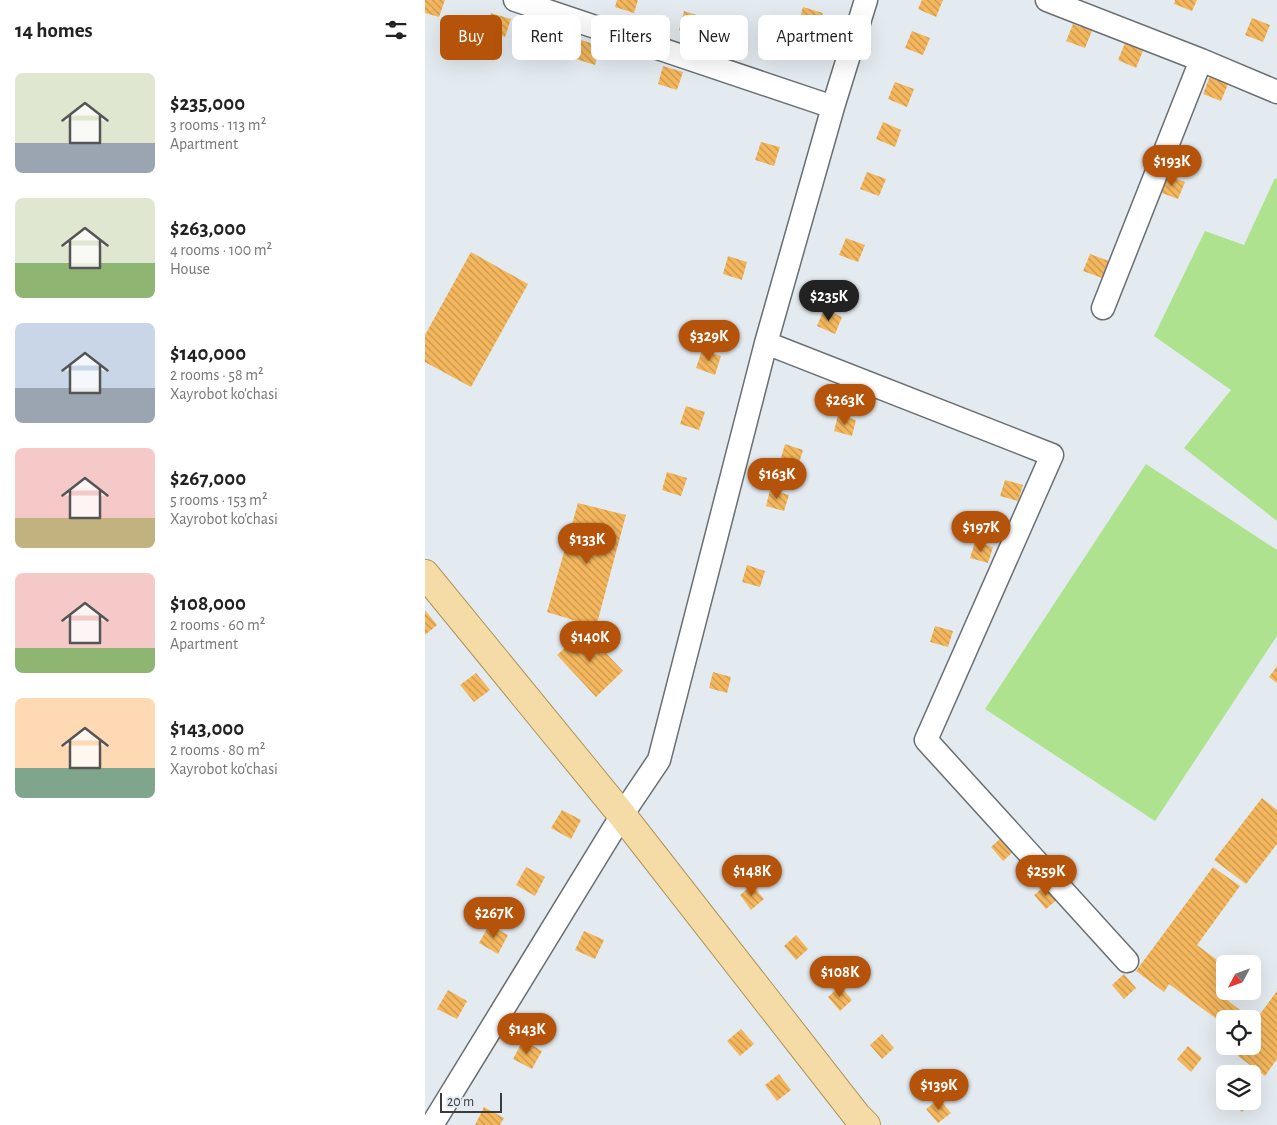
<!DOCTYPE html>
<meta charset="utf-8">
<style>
:root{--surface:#fff;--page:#f6f6f6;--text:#222;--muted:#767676;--accent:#b45309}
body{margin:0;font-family:"Alegreya Sans",sans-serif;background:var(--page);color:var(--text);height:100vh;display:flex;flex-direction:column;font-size:19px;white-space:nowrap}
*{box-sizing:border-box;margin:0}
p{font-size:16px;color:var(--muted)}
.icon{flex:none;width:28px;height:28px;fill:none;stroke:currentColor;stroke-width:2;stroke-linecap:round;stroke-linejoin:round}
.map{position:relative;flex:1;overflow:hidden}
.side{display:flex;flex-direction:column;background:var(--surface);width:425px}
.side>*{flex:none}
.guide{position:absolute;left:15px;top:15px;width:475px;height:45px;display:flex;gap:10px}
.needle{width:32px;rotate:229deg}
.controls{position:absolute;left:791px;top:955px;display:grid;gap:10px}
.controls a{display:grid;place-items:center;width:45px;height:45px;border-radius:8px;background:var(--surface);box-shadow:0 5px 20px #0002;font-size:25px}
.scale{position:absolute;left:15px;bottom:12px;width:62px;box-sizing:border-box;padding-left:5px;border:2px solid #3a3c3e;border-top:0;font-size:14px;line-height:18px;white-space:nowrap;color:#3a3c3e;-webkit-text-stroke:4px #e4ebf0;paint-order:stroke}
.price{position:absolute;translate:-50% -42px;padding:0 11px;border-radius:18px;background:var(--accent);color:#fff;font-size:16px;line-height:32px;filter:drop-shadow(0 1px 2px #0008)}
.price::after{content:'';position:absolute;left:50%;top:30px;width:15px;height:11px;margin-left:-8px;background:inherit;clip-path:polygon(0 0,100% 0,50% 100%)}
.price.selected{background:#222;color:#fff}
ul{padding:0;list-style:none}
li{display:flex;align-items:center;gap:15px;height:125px;padding:0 15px}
li span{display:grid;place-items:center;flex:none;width:140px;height:100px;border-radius:8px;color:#555}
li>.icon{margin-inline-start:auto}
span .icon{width:60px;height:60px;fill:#fffc;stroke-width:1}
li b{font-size:21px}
h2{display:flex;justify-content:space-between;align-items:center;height:60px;padding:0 15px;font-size:21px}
.tag{padding:0 18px;border-radius:8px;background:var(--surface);box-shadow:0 5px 20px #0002;font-size:18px;line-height:45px}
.tag.selected{background:var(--accent);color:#fff}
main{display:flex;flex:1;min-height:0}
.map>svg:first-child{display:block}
.grass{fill:#aee28e}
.building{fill:url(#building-back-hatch)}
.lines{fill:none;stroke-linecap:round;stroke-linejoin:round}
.street-casing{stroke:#686e72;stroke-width:25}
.primary-casing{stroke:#b0945b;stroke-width:30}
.street{stroke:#fff;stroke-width:22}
.primary{stroke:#f5dca6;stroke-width:28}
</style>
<main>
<section class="side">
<h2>14 homes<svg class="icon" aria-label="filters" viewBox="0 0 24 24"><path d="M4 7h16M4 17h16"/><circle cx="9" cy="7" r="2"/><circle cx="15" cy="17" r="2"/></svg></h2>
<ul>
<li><span style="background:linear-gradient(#dfe7d0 70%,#9aa5b1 0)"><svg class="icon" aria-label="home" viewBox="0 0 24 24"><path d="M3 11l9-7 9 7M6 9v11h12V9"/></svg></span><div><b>$235,000</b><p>3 rooms · 113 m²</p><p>Apartment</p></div></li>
<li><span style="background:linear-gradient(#dfe7d0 65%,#8fb573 0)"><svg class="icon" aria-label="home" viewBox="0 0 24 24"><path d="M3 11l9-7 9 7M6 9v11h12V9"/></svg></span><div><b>$263,000</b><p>4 rooms · 100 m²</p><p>House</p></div></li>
<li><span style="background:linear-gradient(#c9d6e8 65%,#9aa5b1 0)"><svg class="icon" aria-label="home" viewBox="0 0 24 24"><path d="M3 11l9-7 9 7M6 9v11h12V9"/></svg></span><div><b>$140,000</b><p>2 rooms · 58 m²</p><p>Xayrobot ko'chasi</p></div></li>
<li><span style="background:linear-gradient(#f6c9c9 70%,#c2b280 0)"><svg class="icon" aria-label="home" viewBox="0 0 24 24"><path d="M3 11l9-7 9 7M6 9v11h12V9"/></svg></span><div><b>$267,000</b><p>5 rooms · 153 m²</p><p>Xayrobot ko'chasi</p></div></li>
<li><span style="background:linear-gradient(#f6c9c9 75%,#8fb573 0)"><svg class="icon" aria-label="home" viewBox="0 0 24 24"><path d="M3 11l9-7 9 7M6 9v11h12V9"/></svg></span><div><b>$108,000</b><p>2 rooms · 60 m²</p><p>Apartment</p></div></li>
<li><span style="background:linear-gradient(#ffd9b3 70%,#7fa58c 0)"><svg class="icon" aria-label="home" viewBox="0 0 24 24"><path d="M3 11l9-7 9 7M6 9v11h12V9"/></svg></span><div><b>$143,000</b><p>2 rooms · 80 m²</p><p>Xayrobot ko'chasi</p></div></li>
</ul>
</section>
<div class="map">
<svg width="852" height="1125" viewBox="0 0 852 1125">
<defs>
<pattern id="building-back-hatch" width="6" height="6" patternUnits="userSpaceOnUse" patternTransform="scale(1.25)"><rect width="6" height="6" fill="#f4b75d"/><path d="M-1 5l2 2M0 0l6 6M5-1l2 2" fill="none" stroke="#c7964e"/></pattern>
</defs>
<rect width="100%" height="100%" fill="#e4ebf0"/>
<!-- grass -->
<path class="grass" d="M850 178 852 179V521L759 448 806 390 729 336 780 231 819 245Z
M721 464 852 550V636L730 821 560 709Z"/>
<!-- building -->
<path class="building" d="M0 0H20L14 17 0 13Z
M192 0H213L209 13 190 7Z
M497 0H518L511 17 493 9Z
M750 0H772L767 11 749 4Z
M378 7 398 13 392 31 373 25Z
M259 11 278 17 273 36 254 30Z
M66 13 86 19 80 37 61 31Z
M827 18 845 25 838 42 820 35Z
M648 24 667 31 660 48 641 41Z
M487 31 505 38 498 55 480 48Z
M156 40 175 46 170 65 151 59Z
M700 43 718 51 711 68 693 60Z
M238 66 258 72 252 90 233 84Z
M785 76 803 84 796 101 778 94Z
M470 82 489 89 482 107 463 99Z
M458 122 476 130 470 147 451 139Z
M336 142 355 147 349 166 330 160Z
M442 172 461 179 454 196 435 189Z
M741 175 760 182 753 199 734 192Z
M421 238 440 245 433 262 414 255Z
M46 252 103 284 46 387 0 362V335Z
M665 254 684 261 677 278 658 271Z
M303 256 322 262 317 280 298 274Z
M399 309 417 317 410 334 392 326Z
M277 350 296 356 290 375 271 368Z
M261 406 280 412 274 430 255 424Z
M413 415 431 420 427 436 409 431Z
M360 444 378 450 373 466 355 461Z
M242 472 262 478 256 496 237 490Z
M580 480 598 485 593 501 575 496Z
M345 490 364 495 359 511 341 506Z
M153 503 201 515 171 627 122 612Z
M550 542 568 547 563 563 545 558Z
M322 565 340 571 335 587 317 582Z
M0 610 12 625 0 635Z
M510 626 528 631 523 647 505 642Z
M159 630 198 671 171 697 132 655Z
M852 666V683L844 677Z
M288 672 306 677 302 693 284 688Z
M51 673 65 690 49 702 35 685Z
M837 798 852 810V844L821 884 789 860Z
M137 810 156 820 146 839 126 828Z
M578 836 590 850 578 861 566 847Z
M101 867 120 877 110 896 91 885Z
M788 867 815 886 772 945 800 966V991H808L802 1000 827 1019H800V1025L744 984 739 992 711 971Z
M327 885 339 899 326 910 315 895Z
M621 885 633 899 621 909 609 895Z
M64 925 83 935 73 954 54 943Z
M159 931 179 940 170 959 150 950Z
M371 935 383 949 371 960 359 946Z
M699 974 711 988 699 999 687 985Z
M415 986 427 1000 415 1011 403 997Z
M23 990 42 1001 32 1019 12 1009Z
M852 991V1059L840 1076 813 1056 820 1046H828V1019L830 1021Z
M316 1029 329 1044 315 1056 302 1041Z
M457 1034 469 1048 457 1059 445 1045Z
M98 1040 117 1051 107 1069 88 1059Z
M763 1046 777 1058 766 1072 752 1059Z
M354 1074 366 1090 352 1101 340 1085Z
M514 1099 526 1113 513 1123 501 1109Z
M804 1101H826L817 1112Z
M59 1107 79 1118 75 1125H50Z"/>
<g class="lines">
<!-- street casing -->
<g class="street-casing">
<path id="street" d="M90 0 408 107
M622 0 776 60 852 92
M678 308 776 60
M341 343 627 455 501 740 702 961
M7 1125 197 815 234 760 341 343 408 107 441 0"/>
</g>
<!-- primary casing -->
<g class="primary-casing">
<path id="primary" d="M0 574 197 815 432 1116 441 1125"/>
</g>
<!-- street -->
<use href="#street" class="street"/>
<!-- primary -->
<use href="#primary" class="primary"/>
</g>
</svg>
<div class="controls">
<a><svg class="needle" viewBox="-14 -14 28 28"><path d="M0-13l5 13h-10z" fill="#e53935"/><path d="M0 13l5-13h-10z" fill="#767676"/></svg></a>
<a><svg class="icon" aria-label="locate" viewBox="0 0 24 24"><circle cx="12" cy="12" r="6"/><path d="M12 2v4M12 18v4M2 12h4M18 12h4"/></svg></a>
<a><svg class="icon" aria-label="layers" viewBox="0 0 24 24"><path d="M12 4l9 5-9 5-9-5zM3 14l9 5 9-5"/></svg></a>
</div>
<div class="scale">20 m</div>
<b class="price" style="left:747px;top:187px">$193K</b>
<b class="price selected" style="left:404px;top:322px">$235K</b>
<b class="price" style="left:284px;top:362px">$329K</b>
<b class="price" style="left:420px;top:426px">$263K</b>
<b class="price" style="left:352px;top:500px">$163K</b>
<b class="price" style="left:556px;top:553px">$197K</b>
<b class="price" style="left:162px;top:565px">$133K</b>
<b class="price" style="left:165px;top:663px">$140K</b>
<b class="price" style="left:327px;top:897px">$148K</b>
<b class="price" style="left:621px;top:897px">$259K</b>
<b class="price" style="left:69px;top:939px">$267K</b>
<b class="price" style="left:415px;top:998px">$108K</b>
<b class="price" style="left:102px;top:1055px">$143K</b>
<b class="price" style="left:514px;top:1111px">$139K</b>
<div class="guide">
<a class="tag selected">Buy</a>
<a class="tag">Rent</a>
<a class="tag">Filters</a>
<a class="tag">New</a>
<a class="tag">Apartment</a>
</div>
</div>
</main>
